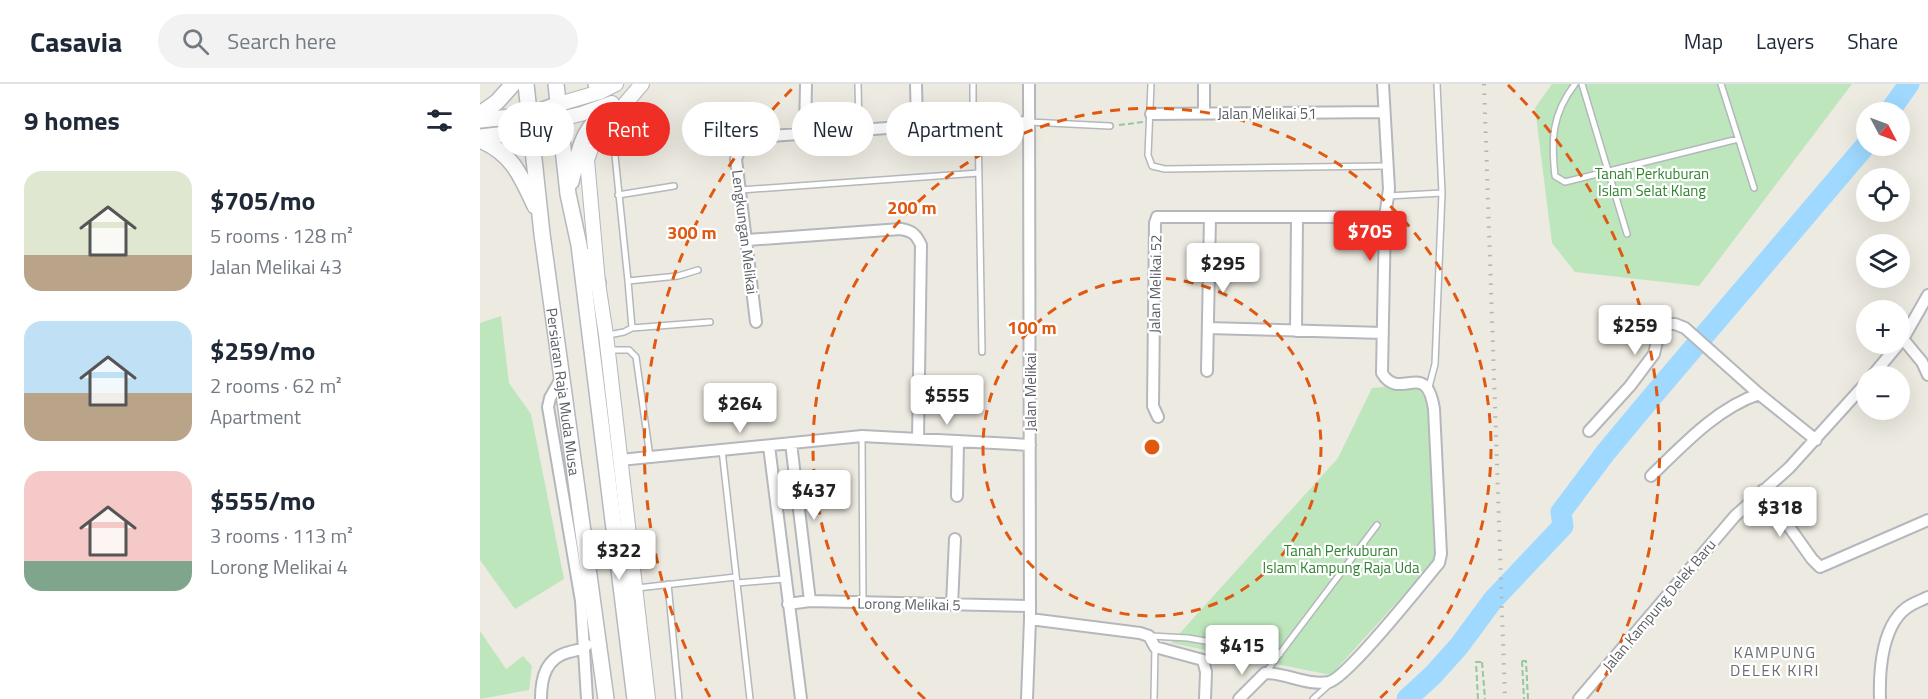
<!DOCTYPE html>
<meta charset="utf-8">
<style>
:root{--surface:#fff;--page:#f2f2f3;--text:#1f2937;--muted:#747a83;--line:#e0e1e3;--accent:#ef2e26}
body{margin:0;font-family:"Titillium Web",sans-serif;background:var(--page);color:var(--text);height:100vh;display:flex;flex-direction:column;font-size:22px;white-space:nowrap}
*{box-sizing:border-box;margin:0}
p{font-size:20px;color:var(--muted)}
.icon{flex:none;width:33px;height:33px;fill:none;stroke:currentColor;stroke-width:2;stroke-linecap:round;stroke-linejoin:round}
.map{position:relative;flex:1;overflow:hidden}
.details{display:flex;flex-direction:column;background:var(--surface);width:480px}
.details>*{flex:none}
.guide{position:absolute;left:18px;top:18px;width:570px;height:54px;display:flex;gap:12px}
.needle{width:39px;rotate:131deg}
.controls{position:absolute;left:1376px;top:18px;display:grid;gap:12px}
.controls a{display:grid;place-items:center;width:54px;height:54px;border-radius:50%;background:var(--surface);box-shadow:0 6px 24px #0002;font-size:30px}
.price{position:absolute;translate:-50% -51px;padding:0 14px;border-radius:6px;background:#fff;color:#222;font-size:20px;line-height:39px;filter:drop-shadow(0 2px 3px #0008)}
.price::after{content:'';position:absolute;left:50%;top:36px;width:18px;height:14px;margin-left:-9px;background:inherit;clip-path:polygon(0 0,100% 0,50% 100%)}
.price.on{background:var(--accent);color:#fff}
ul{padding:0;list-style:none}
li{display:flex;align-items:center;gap:18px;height:150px;padding:0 24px}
li span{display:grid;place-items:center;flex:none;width:168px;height:120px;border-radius:18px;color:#555}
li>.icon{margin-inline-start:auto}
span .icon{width:72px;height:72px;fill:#fffc;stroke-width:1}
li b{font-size:26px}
h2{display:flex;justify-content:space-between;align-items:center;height:72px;padding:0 24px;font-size:26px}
.pill{padding:0 21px;border-radius:27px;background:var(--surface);box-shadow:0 6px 24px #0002;font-size:21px;line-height:54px}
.pill.on{background:var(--accent);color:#fff}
header{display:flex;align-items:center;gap:36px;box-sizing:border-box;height:84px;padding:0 30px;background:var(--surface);border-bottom:2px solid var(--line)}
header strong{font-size:28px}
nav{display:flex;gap:33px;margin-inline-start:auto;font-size:21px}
.search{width:420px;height:54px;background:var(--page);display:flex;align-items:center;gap:15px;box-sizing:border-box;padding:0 21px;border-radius:33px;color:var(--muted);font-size:22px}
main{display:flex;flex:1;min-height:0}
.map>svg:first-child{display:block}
.green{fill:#bee6bc}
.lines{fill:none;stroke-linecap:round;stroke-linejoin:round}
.river{stroke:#9fd9ff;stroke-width:21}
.service-casing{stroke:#b4b8bc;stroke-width:8}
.minor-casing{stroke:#b4b8bc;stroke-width:14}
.tertiary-casing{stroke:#b4b8bc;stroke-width:16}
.secondary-casing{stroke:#b5b9be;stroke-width:18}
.path{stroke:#95c7a2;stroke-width:2;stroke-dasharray:6 3;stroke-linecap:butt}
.service{stroke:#fff;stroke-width:5}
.minor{stroke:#fff;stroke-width:10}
.tertiary{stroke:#fff;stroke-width:14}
.secondary{stroke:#fff;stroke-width:15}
.rail{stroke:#b3b4b4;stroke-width:4;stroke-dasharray:1.5 8;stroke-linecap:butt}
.ring{fill:none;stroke:#e15910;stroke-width:3;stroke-dasharray:10 8}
.labels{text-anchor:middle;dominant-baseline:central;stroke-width:4.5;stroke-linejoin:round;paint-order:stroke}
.street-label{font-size:15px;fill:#5a5e63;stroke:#fff}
.park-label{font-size:15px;fill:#318331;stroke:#fff}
.neighbourhood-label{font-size:16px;letter-spacing:1.5px;fill:#6b7075;stroke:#fff}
.centre{fill:#e15910;stroke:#fff;stroke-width:3}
.ring-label{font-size:18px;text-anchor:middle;font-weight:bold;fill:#e15910;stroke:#fff;stroke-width:4.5;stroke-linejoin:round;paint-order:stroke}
</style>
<header>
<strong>Casavia</strong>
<div class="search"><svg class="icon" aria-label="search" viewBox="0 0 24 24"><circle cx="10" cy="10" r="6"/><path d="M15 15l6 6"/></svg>Search here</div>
<nav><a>Map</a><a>Layers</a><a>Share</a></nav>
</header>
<main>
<section class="details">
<h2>9 homes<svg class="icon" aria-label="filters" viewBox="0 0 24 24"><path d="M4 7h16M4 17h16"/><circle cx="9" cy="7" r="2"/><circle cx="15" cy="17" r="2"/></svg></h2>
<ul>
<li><span style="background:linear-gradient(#dfe7d0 70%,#b9a48a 0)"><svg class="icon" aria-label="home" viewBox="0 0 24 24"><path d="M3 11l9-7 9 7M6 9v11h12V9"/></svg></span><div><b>$705/mo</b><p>5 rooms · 128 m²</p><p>Jalan Melikai 43</p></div></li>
<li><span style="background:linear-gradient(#bfe0f5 60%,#b9a48a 0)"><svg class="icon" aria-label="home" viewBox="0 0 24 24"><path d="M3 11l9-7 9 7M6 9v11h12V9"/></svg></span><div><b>$259/mo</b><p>2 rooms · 62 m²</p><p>Apartment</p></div></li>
<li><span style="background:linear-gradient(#f6c9c9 75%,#7fa58c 0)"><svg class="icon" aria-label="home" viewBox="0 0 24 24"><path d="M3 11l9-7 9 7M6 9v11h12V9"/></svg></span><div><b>$555/mo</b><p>3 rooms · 113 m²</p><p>Lorong Melikai 4</p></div></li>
</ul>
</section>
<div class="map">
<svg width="1448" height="615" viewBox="0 0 1448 615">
<rect width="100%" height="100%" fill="#edeae1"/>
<!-- green -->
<path class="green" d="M1072 0H1372L1219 202 1095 188 1072 159 1055 24Z
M21 232 29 299 51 330 84 495 35 525 0 476V239Z
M929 301 943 305 949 315 958 464 956 475 851 591 691 559 858 374 892 304Z
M0 547 26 585 43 572 52 582 49 606 0 615Z"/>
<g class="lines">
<!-- river -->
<path class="river" d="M1409 28 1429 0
M927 615 953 591 979 562 1013 516 1083 442 1081 428 1126 368 1171 314 1386 61"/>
<!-- service casing -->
<g class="service-casing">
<path id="service" d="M378 0 379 46
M493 0V40
M671 0 668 71 672 82 685 85 906 82
M1095 0C1072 30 1071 55 1075 92L1085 98 1258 55
M1102 0 1147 150
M1241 0 1274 104
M549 38 630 42
M498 40 502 268
M120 51 133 56 134 62 148 197
M261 106 499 89
M138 111 194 102
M908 112 962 109
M152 244 230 238
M128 251 144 248 152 244 148 197 198 192 218 186
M129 266H149L156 273 170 373
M949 303 955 280 962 109 957 0
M382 352 383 519
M242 366 270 615
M257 499 304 495
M188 500 199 615
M157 504 256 493
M671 552 708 554 800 570
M786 588 897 441
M674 615 675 563
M833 615 851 599"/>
</g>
<!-- minor casing -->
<g class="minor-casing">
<path id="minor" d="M436 0 437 42
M724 29V0
M671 30 904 28
M325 50 326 0
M267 156 421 145C432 147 436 150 441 161L438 355
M276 238 256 75C263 56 269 54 290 52L437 42 549 38
M1142 242 1168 249H1179
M728 244 903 249
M816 247 817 133
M1423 255 1442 278 1448 291
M727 287 730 133
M1392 292 1423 255 1448 211
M82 293 70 314 68 323 101 517 107 615
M678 333 673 322 675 139 677 133H905
M1109 347 1150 302 1174 270 1179 249 1187 240H1195L1205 244 1279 310 1336 356
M311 359 330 517
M289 362 321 615
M140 376 382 352 550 361
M1171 392C1203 361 1237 324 1279 310
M1283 406 1332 475 1340 483 1448 436
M477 412 478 357
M308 520 330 517 549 522
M472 521 475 455
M550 535 660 549 669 552 675 563 723 576 726 588 725 615
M61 615C61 593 66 574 89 568 96 566 102 566 107 561
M547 615 550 535 549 0
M759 615 785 589C806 589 828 602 849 598 867 594 942 499 959 479L961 470 954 325C946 273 920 319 902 289L905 133 909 105 903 0
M1099 615 1255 432 1309 384 1386 299
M1400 615C1399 586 1402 537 1431 521 1436 518 1442 516 1448 513"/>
</g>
<!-- tertiary casing -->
<g class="tertiary-casing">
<path id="tertiary" d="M162 0 114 56 107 76 118 199 126 251 168 615
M79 20 120 8 136 0
M80 35 101 30 132 19"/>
</g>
<!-- secondary casing -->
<g class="secondary-casing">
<g id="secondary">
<path id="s1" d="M46 0 62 150 126 615"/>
<path d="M76 0 88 110 99 161 155 615"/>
<path d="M116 0H119"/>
<path d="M0 30 17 18 33 0"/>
<path d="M0 36 49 31 79 20"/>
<path d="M0 53 51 47 80 35"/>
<path d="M0 56C32 69 41 92 55 122"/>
<path d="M91 98C101 59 101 49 131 20"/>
<path d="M105 172 118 199"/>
</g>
</g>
<!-- path -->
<path class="path" d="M639 41 663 38
M1042 577H1046L1048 615
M1042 577 1044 615
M1002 578 1005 615
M998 615 996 578H1002"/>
<!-- service -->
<use href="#service" class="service"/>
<!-- minor -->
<use href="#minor" class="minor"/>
<!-- tertiary -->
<use href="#tertiary" class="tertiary"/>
<!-- secondary -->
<use href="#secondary" class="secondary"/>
<!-- rail -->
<path class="rail" d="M1004 0 1025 615"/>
</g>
<!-- distance rings -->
<g class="ring">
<circle cx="672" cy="363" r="169"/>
<path d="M445 615A339 339 0 1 1 899 615"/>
<path d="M230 613A508 508 0 0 1 316 1M1028 1A508 508 0 0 1 1114 613"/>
</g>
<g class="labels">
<!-- street labels -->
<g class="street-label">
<text x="787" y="29">Jalan Melikai 51</text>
<text transform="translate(265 148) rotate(83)">Lengkungan Melikai</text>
<text transform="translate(675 200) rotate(-89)">Jalan Melikai 52</text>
<text stroke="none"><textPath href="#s1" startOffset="310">Persiaran Raja Muda Musa</textPath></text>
<text transform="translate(550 308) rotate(-90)">Jalan Melikai</text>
<text transform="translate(429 520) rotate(1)">Lorong Melikai 5</text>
<text transform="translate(1179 521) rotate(-50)">Jalan Kampung Delek Baru</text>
</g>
<!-- park labels -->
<g class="park-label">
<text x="1172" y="89">Tanah Perkuburan<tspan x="1172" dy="17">Islam Selat Klang</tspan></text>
<text x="861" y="466">Tanah Perkuburan<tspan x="861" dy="17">Islam Kampung Raja Uda</tspan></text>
</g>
<!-- neighbourhood labels -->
<g class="neighbourhood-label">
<text x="1295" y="568">KAMPUNG<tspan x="1295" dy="18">DELEK KIRI</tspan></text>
</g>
</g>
<circle cx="672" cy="363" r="9" class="centre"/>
<g class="ring-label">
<text x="432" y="130">200 m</text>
<text x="212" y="155">300 m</text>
<text x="552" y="250">100 m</text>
</g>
</svg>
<div class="controls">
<a><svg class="needle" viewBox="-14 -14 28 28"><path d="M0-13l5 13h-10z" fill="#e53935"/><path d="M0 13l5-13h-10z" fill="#747a83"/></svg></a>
<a><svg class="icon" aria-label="locate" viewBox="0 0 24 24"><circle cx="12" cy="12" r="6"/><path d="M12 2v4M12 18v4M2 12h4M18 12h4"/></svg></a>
<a><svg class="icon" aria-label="layers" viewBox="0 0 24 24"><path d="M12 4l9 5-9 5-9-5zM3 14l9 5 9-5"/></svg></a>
<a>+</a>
<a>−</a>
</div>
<b class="price on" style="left:890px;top:178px">$705</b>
<b class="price" style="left:743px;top:210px">$295</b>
<b class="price" style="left:1155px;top:272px">$259</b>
<b class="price" style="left:467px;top:342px">$555</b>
<b class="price" style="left:260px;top:350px">$264</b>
<b class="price" style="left:334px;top:437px">$437</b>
<b class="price" style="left:1300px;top:454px">$318</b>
<b class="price" style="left:139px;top:497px">$322</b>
<b class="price" style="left:762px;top:592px">$415</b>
<div class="guide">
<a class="pill">Buy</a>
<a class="pill on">Rent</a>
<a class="pill">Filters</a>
<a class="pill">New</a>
<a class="pill">Apartment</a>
</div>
</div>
</main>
